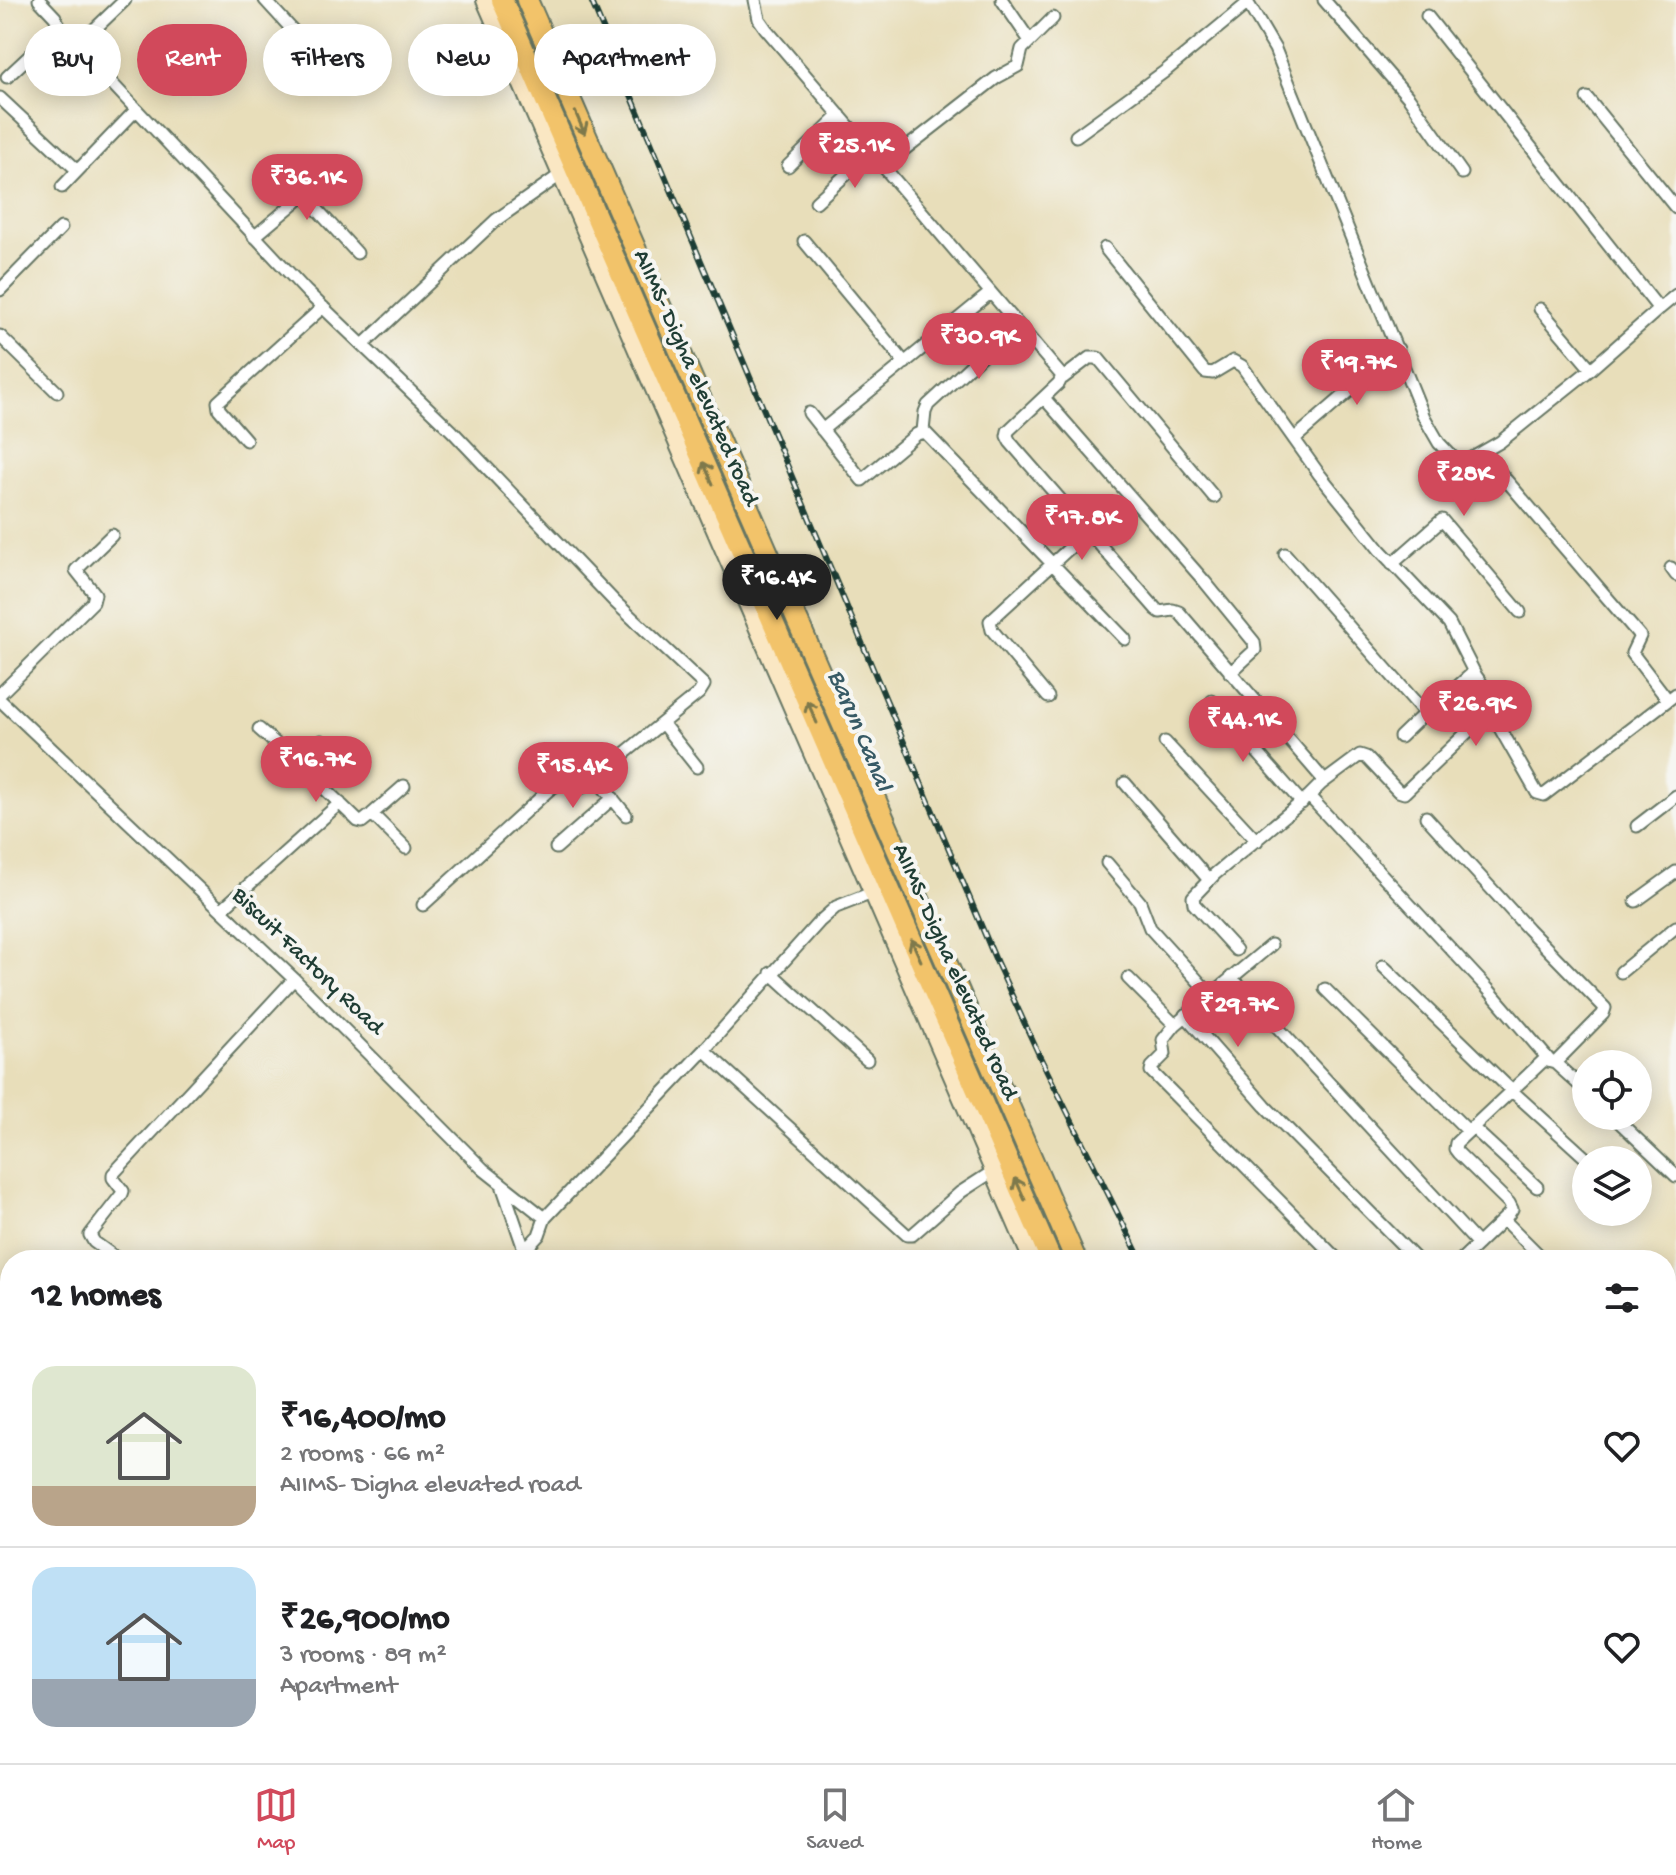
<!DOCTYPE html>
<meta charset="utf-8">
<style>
:root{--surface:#fff;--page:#f6f6f6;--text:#202124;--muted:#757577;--line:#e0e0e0;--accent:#d1495b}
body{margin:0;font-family:"Gochi Hand",sans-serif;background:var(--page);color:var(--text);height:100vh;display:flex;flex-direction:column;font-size:30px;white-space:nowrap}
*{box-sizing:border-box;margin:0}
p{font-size:26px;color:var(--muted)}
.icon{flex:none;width:44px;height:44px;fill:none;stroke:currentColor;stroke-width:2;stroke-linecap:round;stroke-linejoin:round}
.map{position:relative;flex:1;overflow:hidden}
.side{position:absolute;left:0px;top:1250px;width:1676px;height:514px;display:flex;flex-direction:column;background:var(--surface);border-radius:32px 32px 0 0;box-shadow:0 4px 20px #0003}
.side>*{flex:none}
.banner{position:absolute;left:24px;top:24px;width:800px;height:72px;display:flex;gap:16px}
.buttons{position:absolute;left:1572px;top:1050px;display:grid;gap:16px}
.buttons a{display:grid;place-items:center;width:80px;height:80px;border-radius:50%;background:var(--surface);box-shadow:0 4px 20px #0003;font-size:40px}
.price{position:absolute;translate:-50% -68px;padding:0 18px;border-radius:28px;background:var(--accent);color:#fff;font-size:26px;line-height:52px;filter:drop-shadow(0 2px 4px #0008)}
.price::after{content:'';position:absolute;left:50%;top:48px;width:24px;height:18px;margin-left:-12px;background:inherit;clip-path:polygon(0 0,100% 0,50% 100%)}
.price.current{background:#222;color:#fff}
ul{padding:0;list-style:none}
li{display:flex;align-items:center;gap:24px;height:200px;padding:0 32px}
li+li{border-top:2px solid var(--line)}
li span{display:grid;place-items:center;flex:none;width:224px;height:160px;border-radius:24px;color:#555}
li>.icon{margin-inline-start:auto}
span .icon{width:96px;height:96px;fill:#fffc;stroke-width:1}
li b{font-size:34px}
h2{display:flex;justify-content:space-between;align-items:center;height:96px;padding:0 32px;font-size:34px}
.pill{padding:0 28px;border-radius:36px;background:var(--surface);box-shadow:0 4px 20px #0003;font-size:28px;line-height:72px}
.pill.current{background:var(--accent);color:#fff}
.tabs{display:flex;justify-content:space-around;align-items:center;height:112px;border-top:2px solid var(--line);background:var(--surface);font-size:22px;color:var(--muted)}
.tabs a{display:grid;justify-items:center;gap:4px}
.tabs .current{color:var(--accent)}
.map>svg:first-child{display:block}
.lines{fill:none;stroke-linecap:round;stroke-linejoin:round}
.canal{stroke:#6e9ed8;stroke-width:10}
.street-casing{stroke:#657563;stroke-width:15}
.secondary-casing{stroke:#657563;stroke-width:20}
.highway-casing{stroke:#657563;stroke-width:24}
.street{stroke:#fff;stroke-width:11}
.secondary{stroke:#fae7c3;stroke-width:16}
.highway{stroke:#f2c36a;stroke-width:20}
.rail-casing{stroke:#1f3d34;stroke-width:6}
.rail{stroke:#f6f6f2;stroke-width:3;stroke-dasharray:9;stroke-linecap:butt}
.oneway{stroke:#7e794c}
.labels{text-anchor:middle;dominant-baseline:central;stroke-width:8;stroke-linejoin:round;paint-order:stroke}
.street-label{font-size:24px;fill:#1f3d34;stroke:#f6f6f2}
.water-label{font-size:26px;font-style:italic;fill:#375a65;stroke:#f6f6f2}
</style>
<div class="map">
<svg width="1676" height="1763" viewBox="0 0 1676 1763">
<rect width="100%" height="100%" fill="#f6f6f2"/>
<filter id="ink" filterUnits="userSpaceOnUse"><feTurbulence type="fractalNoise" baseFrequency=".0125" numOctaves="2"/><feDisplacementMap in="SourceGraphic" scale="16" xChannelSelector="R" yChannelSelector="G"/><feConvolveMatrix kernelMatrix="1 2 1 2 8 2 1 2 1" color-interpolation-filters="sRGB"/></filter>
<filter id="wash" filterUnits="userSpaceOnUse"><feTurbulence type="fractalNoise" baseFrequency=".006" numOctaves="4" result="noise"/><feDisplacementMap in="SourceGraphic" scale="32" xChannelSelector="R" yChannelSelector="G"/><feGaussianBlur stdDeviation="1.8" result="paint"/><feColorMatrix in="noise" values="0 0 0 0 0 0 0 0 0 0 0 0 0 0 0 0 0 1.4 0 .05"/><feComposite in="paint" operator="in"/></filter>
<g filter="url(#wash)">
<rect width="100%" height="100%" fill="#e8deba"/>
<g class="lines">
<!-- canal -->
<path class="canal" d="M657 322 1063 1260"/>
</g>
</g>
<g filter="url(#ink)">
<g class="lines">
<!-- street casing -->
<g class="street-casing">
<path id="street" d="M39 0 55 17 62 31
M265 0 298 36
M755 0 759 19 766 29 1062 376 1059 383 1008 431 1007 436 1010 442 1156 609 1160 612 1173 610 1179 612 1322 778 1321 784 1309 796 1215 874 1193 897 1194 904 1236 950
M1002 0 1030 41
M1246 0 1275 49 1424 417 1439 443 1460 465 1500 442 1591 369 1659 309 1427 16
M1324 0 1409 98 1462 173
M77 46 125 0
M7 77 54 33 59 30 64 32 307 292 452 431 615 602 704 685 699 693 583 787H576L565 780 550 789 423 905
M0 98 77 170
M1587 98 1676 208
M1076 136 1164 72 1248 3
M788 166 840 115
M883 166 996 78 1018 66 1022 49 1053 18
M62 187 136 110
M816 202 871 152
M254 237 304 195 357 253
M804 241 905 363
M1105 248 1205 372 1213 373 1233 361 1242 366 1319 474 1380 550 1449 623 1476 676 1494 701 1493 716 1537 793 1544 795 1676 694
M0 290 61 228
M1540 309 1591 369
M1659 309 1676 295
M0 336 57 392
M363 345 496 220 560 175
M1063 378 1089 358H1098L1214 497
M1044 398 1205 582 1254 642 1255 650 1230 673
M809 413 862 480 917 434 925 432 1125 639
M822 430 990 293
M923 431 925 412 928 405 1017 323
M1294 439 1398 349
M246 440 219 409 218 402 323 307
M1483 453 1640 636 1632 653 1668 700
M1285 554 1424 712 1432 709 1474 672
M1392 564 1442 520 1520 612
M1671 568 1676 575
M0 694 93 602 95 594 76 570 112 535
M1048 697 992 630 990 621 1087 532
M0 700 294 979 483 1169 545 1218 539 1235 516 1260
M1212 701 1302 803
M662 723 697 767
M259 729 298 763
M1400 737 1426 712
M321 741 298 763 358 821 362 822 372 814 406 848
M1165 742 1257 841
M595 777 626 815
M1125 783 1209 880
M1321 784 1360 755 1366 757 1398 791 1404 793 1481 719 1492 712
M1309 796 1488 989 1550 1061
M372 814 404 786
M1426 817 1528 929 1605 1008 1603 1014 1555 1063
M1637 826 1676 796
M556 848 613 798
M1107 863 1140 902 1150 928 1210 994
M1636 901 1676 872
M222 909 340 803
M1271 945 1175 1025 1163 1040 1165 1054 1152 1067 1151 1071 1338 1260
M1383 966 1511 1090 1588 1160
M1621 972 1676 927
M771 973 867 1060
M1231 977 1478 1244
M1128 978 1175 1025
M1325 989 1468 1131
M1185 1015 1265 1106 1417 1260
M704 1050 907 1235H912L961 1192 995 1170
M1613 1116 1676 1176
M1472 1127 1537 1187
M503 1188 525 1252
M545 1218 704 1050 819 922 836 907 872 893
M1504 1220 1544 1260
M119 1260 94 1242 90 1235 122 1194 123 1191 113 1178V1174L294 979
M1461 1260 1508 1215 1512 1209 1509 1203 1458 1153 1455 1149 1456 1143 1544 1060 1555 1063 1586 1091
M1666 1317 1676 1308
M1666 1320 1676 1330
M0 1402 10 1408
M1666 1409 1676 1419
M1666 1576 1676 1586
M52 1754 61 1763
M409 1754 419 1763
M1520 1754 1524 1763
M33 1763 42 1754
M87 1763 96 1754
M155 1763 164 1754
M585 1763 593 1754
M850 1763 859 1754"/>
</g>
<!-- secondary casing -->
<g class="secondary-casing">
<path id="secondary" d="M485 0 1032 1260
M1246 1754 1249 1763"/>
</g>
<!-- highway casing -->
<g class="highway-casing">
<path id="highway" d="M502 0 1051 1260
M527 0 1076 1260
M1269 1754 1273 1763
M1292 1754 1296 1763"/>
</g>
<!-- street -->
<use href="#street" class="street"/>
<!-- secondary -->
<use href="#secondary" class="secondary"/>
<!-- highway -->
<use href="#highway" class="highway"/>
<!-- rail casing -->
<g class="rail-casing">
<path id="rail" d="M591 0 997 963 1040 1057 1141 1260
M1359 1754 1363 1763"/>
</g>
<!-- rail -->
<use href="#rail" class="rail"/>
</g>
<!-- one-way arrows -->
<defs><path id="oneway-shaft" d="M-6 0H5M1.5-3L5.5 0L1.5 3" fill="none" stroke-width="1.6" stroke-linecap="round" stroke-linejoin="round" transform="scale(2)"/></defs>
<g class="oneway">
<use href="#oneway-shaft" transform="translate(580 123) rotate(67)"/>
<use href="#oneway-shaft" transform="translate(708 473) rotate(-114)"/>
<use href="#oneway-shaft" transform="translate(812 712) rotate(-114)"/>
<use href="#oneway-shaft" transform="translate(916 950) rotate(-114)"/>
<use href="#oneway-shaft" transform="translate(1020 1189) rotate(-114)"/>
</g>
</g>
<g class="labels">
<!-- street labels -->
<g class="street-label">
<text transform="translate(695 378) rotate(66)">AIIMS- Digha elevated road</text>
<text transform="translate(307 962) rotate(44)">Biscuit Factory Road</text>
<text transform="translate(954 972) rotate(66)">AIIMS- Digha elevated road</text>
</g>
<!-- water labels -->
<g class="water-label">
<text transform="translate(858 731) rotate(67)">Barun Canal</text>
</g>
</g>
</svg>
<div class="buttons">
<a><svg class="icon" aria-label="locate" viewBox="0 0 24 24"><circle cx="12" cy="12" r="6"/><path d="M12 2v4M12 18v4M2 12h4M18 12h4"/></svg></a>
<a><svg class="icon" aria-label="layers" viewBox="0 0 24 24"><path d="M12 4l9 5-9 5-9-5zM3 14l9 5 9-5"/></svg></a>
</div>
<b class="price" style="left:855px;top:190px">₹25.1K</b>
<b class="price" style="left:307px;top:222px">₹36.1K</b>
<b class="price" style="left:979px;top:381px">₹30.9K</b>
<b class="price" style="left:1357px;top:407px">₹19.7K</b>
<b class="price" style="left:1464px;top:518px">₹28K</b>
<b class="price" style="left:1082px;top:562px">₹17.8K</b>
<b class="price current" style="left:777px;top:622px">₹16.4K</b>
<b class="price" style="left:1476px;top:748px">₹26.9K</b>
<b class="price" style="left:1243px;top:764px">₹44.1K</b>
<b class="price" style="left:316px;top:804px">₹16.7K</b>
<b class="price" style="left:573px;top:810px">₹15.4K</b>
<b class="price" style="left:1238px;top:1049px">₹29.7K</b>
<div class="banner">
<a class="pill">Buy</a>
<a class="pill current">Rent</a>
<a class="pill">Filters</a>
<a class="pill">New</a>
<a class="pill">Apartment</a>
</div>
<section class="side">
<h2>12 homes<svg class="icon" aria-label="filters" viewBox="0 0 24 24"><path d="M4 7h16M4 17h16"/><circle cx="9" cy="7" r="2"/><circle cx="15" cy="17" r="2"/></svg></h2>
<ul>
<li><span style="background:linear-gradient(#dfe7d0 75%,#b9a48a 0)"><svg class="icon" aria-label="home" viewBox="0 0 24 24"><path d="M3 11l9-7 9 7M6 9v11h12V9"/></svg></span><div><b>₹16,400/mo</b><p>2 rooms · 66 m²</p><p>AIIMS- Digha elevated road</p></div><svg class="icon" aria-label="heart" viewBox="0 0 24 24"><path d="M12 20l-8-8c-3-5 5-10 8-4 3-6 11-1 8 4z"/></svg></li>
<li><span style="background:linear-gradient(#bfe0f5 70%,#9aa5b1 0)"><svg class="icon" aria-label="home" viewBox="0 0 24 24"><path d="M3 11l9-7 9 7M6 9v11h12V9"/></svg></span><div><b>₹26,900/mo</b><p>3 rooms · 89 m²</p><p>Apartment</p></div><svg class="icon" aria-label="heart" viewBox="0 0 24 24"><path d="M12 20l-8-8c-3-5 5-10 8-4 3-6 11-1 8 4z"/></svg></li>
</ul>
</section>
</div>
<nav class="tabs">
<a class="current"><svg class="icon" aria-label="map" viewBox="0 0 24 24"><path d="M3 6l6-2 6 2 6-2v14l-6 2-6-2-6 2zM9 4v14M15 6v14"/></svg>Map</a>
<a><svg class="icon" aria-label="saved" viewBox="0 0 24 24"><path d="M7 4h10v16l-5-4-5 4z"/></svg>Saved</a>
<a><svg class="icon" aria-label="home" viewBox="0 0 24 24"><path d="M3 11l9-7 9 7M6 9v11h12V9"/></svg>Home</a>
</nav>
